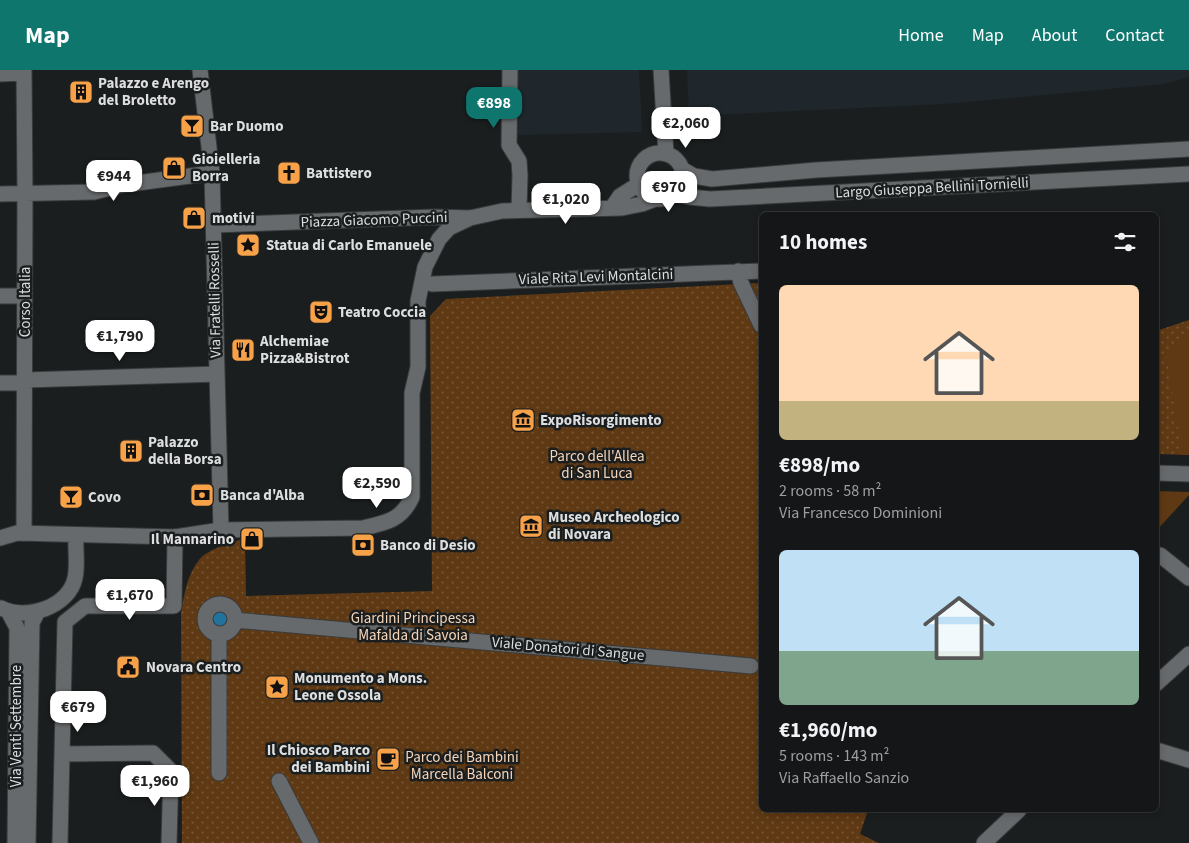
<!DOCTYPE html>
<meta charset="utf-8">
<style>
:root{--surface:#141617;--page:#212324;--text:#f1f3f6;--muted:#9d9fa1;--line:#333536;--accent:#0f766e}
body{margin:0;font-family:"Source Sans 3",sans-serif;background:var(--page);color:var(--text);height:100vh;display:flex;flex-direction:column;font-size:19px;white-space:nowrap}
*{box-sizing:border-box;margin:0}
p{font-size:16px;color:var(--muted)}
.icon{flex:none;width:28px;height:28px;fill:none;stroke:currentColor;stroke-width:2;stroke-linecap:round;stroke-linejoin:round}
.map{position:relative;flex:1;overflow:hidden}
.side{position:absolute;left:759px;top:142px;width:400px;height:600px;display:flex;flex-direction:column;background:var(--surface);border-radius:8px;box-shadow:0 2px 8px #0003,0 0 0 1px var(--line)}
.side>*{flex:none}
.price{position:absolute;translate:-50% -42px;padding:0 11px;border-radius:10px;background:#fff;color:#222;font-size:16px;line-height:32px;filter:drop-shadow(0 1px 2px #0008)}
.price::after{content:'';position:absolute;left:50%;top:30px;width:15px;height:11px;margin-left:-8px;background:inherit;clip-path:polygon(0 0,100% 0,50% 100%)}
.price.selected{background:var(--accent);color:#fff}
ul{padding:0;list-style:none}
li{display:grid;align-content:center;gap:10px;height:265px;padding:0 20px}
li span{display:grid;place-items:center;height:155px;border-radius:8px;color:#555}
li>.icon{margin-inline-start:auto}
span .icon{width:90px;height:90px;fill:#fffc;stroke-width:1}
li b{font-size:21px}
h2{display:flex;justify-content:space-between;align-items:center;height:60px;padding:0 20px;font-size:21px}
header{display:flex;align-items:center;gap:30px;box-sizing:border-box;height:70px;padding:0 25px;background:var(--accent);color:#fff}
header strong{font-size:24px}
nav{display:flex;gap:28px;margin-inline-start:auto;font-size:18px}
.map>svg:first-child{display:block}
.built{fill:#1f272c}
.grass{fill:url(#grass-dots)}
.garden{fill:#5e3913}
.water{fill:#20739d;stroke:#5893b1}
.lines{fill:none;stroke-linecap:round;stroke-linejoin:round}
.street-casing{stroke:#393b3c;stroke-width:17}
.secondary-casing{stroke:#393b3c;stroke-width:17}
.street{stroke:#676a6c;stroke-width:15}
.secondary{stroke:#676a6c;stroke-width:15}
.labels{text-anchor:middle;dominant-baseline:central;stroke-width:5;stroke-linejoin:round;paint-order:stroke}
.poi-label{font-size:15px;font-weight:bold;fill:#dcdedf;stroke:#1b1e1f;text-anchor:start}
.street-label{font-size:15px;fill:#dcdedf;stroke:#1b1e1f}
.park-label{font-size:15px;fill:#f6d5b9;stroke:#1b1e1f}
</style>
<header>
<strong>Map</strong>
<nav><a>Home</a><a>Map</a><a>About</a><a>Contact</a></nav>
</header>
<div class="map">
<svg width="1189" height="773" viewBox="0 0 1189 773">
<defs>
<pattern id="grass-dots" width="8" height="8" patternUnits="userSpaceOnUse" patternTransform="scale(1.25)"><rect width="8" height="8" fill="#5e3913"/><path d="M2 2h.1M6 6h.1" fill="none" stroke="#745535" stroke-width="1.8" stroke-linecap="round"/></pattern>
</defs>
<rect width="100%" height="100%" fill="#1b1e1f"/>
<!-- built -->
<path class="built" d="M515 0H639L642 62 519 65 515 60Z
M687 0H1189V7L1163 14 944 34 689 46Z"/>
<!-- grass -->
<path class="grass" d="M761 213V740H868L860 764 879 773H182L181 543C184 525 187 505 199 490 207 479 232 473 245 468L246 526 432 521 430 246 446 229Z
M1189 250V385L1156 384V261Z"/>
<!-- garden -->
<path class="garden" d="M1189 262V385H1182L1166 282Z
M1156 421 1189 422V425L1156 461Z"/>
<!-- water -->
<path class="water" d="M212 549a8 8 0 1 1 16 0a8 8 0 1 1-16 0Z"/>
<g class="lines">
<!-- street casing -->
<g class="street-casing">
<path id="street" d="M24 0 25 123 24 463
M200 0 212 103 221 460
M510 0 509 75 519 91 520 105 519 140
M661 0 666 84
M0 4 24 3
M0 124 94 122 122 115 212 103
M213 155 434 147 470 148
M738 201 741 213 761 255
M432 214 761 201
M0 226H25
M25 310 217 304
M0 313H25
M1156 403 1189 404
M1160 485 1189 508
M205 549a15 15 0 1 1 30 0a15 15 0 1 1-30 0Z
M235 550 751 596
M219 564V703
M1156 680 1189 690
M62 684 153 683 171 701 169 773
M279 711 311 773
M60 773 65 552 85 536H174L175 467"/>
</g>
<!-- secondary casing -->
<g class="secondary-casing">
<path id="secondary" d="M637 106a23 23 0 1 1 46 0a23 23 0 1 1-46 0Z
M682 99 694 106 712 109 816 100 1189 79
M675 124 689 127 710 129 1189 104
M612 138 620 126 639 114
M0 468 17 463 175 467 221 460 363 458C386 453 402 450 412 427V323L418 297V231L425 197 439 169 449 158 470 148 502 141 622 138 642 134 655 129
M1 538C26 551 69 537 75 508 78 495 75 478 76 465
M8 541 17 558 15 773
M1156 614 1189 584
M28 773 32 553 38 541
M984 773 1019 740"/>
</g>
<!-- street -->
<use href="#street" class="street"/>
<!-- secondary -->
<use href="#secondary" class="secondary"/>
</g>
<!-- icons -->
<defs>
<g id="building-square" transform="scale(1.25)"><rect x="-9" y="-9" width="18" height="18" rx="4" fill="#f7a149" stroke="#1b1e1f"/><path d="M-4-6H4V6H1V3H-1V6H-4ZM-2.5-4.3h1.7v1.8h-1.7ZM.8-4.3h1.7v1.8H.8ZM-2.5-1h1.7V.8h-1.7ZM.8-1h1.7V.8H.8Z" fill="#111"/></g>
<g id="bar-square" transform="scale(1.25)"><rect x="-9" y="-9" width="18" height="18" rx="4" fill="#f7a149" stroke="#1b1e1f"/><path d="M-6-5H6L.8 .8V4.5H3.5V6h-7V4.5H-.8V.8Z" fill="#111"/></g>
<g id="shop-square" transform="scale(1.25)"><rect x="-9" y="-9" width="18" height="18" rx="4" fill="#f7a149" stroke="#1b1e1f"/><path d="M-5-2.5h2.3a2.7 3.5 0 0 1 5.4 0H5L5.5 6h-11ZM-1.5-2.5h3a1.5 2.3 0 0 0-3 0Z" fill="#111"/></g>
<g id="church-square" transform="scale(1.25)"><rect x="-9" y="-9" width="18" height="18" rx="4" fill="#f7a149" stroke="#1b1e1f"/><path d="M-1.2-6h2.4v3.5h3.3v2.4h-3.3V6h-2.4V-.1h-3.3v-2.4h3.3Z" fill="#111"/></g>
<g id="sight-square" transform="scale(1.25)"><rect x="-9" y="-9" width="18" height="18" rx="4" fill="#f7a149" stroke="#1b1e1f"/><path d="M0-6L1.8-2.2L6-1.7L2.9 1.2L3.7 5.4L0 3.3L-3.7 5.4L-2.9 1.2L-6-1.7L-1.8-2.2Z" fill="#111"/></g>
<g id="theatre-square" transform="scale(1.25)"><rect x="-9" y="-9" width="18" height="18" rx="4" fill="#f7a149" stroke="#1b1e1f"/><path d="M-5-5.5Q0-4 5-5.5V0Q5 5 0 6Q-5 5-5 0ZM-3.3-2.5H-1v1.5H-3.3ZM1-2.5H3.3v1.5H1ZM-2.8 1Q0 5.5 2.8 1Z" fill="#111"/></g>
<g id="restaurant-square" transform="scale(1.25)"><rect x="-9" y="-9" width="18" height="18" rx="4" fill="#f7a149" stroke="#1b1e1f"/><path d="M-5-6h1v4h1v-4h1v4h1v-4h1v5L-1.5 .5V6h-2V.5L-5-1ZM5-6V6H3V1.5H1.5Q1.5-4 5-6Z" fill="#111"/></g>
<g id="museum-square" transform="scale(1.25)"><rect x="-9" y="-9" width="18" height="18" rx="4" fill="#f7a149" stroke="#1b1e1f"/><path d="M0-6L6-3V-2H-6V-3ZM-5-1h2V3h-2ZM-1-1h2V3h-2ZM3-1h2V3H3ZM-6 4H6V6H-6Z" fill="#111"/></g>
<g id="bank-square" transform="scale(1.25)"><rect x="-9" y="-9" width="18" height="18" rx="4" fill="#f7a149" stroke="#1b1e1f"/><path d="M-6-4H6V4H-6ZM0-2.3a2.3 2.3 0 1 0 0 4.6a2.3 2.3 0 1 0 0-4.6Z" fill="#111"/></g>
<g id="civic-square" transform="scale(1.25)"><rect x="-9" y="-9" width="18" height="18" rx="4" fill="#f7a149" stroke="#1b1e1f"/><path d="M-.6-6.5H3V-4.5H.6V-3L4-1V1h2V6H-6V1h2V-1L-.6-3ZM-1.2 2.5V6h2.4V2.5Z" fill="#111"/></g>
<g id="cafe-square" transform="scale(1.25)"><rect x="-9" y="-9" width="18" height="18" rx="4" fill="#f7a149" stroke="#1b1e1f"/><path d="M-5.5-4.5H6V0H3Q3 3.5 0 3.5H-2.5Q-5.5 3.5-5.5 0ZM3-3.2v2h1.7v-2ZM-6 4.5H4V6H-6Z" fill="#111"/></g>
</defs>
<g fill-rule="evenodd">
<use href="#building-square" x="81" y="22"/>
<use href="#bar-square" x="192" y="56"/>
<use href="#shop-square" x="174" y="98"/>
<use href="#church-square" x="289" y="103"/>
<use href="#shop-square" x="194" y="148"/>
<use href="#sight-square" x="248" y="175"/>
<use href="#theatre-square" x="321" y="242"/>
<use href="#restaurant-square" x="243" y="280"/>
<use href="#museum-square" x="523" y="350"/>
<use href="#building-square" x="131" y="381"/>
<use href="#bank-square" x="202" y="425"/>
<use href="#bar-square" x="71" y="427"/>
<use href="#museum-square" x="531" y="456"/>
<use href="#shop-square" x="252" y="469"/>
<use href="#bank-square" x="363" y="475"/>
<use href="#civic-square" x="128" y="597"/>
<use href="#sight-square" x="277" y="617"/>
<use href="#cafe-square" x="388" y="689"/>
</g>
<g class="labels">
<!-- poi labels -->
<g class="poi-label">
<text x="98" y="13">Palazzo e Arengo<tspan x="98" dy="17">del Broletto</tspan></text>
<text x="210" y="56">Bar Duomo</text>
<text x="192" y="89">Gioielleria<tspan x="192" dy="17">Borra</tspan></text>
<text x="306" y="103">Battistero</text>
<text x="212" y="148">motivi</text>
<text x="266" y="175">Statua di Carlo Emanuele</text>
<text x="338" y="242">Teatro Coccia</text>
<text x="260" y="271">Alchemiae<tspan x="260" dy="17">Pizza&amp;Bistrot</tspan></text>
<text x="540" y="350">ExpoRisorgimento</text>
<text x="148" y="372">Palazzo<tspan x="148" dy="17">della Borsa</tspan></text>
<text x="220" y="425">Banca d'Alba</text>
<text x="88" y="427">Covo</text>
<text x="548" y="447">Museo Archeologico<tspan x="548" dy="17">di Novara</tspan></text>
<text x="234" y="469" text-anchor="end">Il Mannarino</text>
<text x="380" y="475">Banco di Desio</text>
<text x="146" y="597">Novara Centro</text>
<text x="294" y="608">Monumento a Mons.<tspan x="294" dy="17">Leone Ossola</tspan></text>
<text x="370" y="680" text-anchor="end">Il Chiosco Parco<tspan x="370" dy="17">dei Bambini</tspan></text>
</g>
<!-- street labels -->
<g class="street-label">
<text transform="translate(932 118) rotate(-3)">Largo Giuseppa Bellini Tornielli</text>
<text transform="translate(374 150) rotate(-2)">Piazza Giacomo Puccini</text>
<text transform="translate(596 207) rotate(-2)">Viale Rita Levi Montalcini</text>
<text transform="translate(215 230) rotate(-91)">Via Fratelli Rosselli</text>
<text transform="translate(25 232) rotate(-90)">Corso Italia</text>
<text transform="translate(568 579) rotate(5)">Viale Donatori di Sangue</text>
<text transform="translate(16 656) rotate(-90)">Via Venti Settembre</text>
</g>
<!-- park labels -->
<g class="park-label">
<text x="597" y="386">Parco dell'Allea<tspan x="597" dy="17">di San Luca</tspan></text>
<text x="413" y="548">Giardini Principessa<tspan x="413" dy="17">Mafalda di Savoia</tspan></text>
<text x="462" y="687">Parco dei Bambini<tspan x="462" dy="17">Marcella Balconi</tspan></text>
</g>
</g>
</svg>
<b class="price selected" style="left:494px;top:59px">€898</b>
<b class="price" style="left:686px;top:79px">€2,060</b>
<b class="price" style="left:114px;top:132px">€944</b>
<b class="price" style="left:669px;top:143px">€970</b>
<b class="price" style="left:566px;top:155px">€1,020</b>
<b class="price" style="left:120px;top:292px">€1,790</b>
<b class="price" style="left:377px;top:439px">€2,590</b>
<b class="price" style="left:130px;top:551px">€1,670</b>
<b class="price" style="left:78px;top:663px">€679</b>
<b class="price" style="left:155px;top:737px">€1,960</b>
<section class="side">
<h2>10 homes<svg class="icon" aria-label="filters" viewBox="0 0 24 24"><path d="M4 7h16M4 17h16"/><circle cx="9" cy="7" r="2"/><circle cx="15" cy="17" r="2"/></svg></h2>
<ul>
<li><span style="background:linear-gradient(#ffd9b3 75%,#c2b280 0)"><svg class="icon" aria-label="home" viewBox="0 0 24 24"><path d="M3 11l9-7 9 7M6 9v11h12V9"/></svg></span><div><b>€898/mo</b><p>2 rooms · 58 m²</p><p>Via Francesco Dominioni</p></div></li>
<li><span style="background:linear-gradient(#bfe0f5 65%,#7fa58c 0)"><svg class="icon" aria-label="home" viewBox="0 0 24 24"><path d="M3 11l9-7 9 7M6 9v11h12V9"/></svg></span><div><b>€1,960/mo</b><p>5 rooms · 143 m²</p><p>Via Raffaello Sanzio</p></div></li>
</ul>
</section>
</div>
